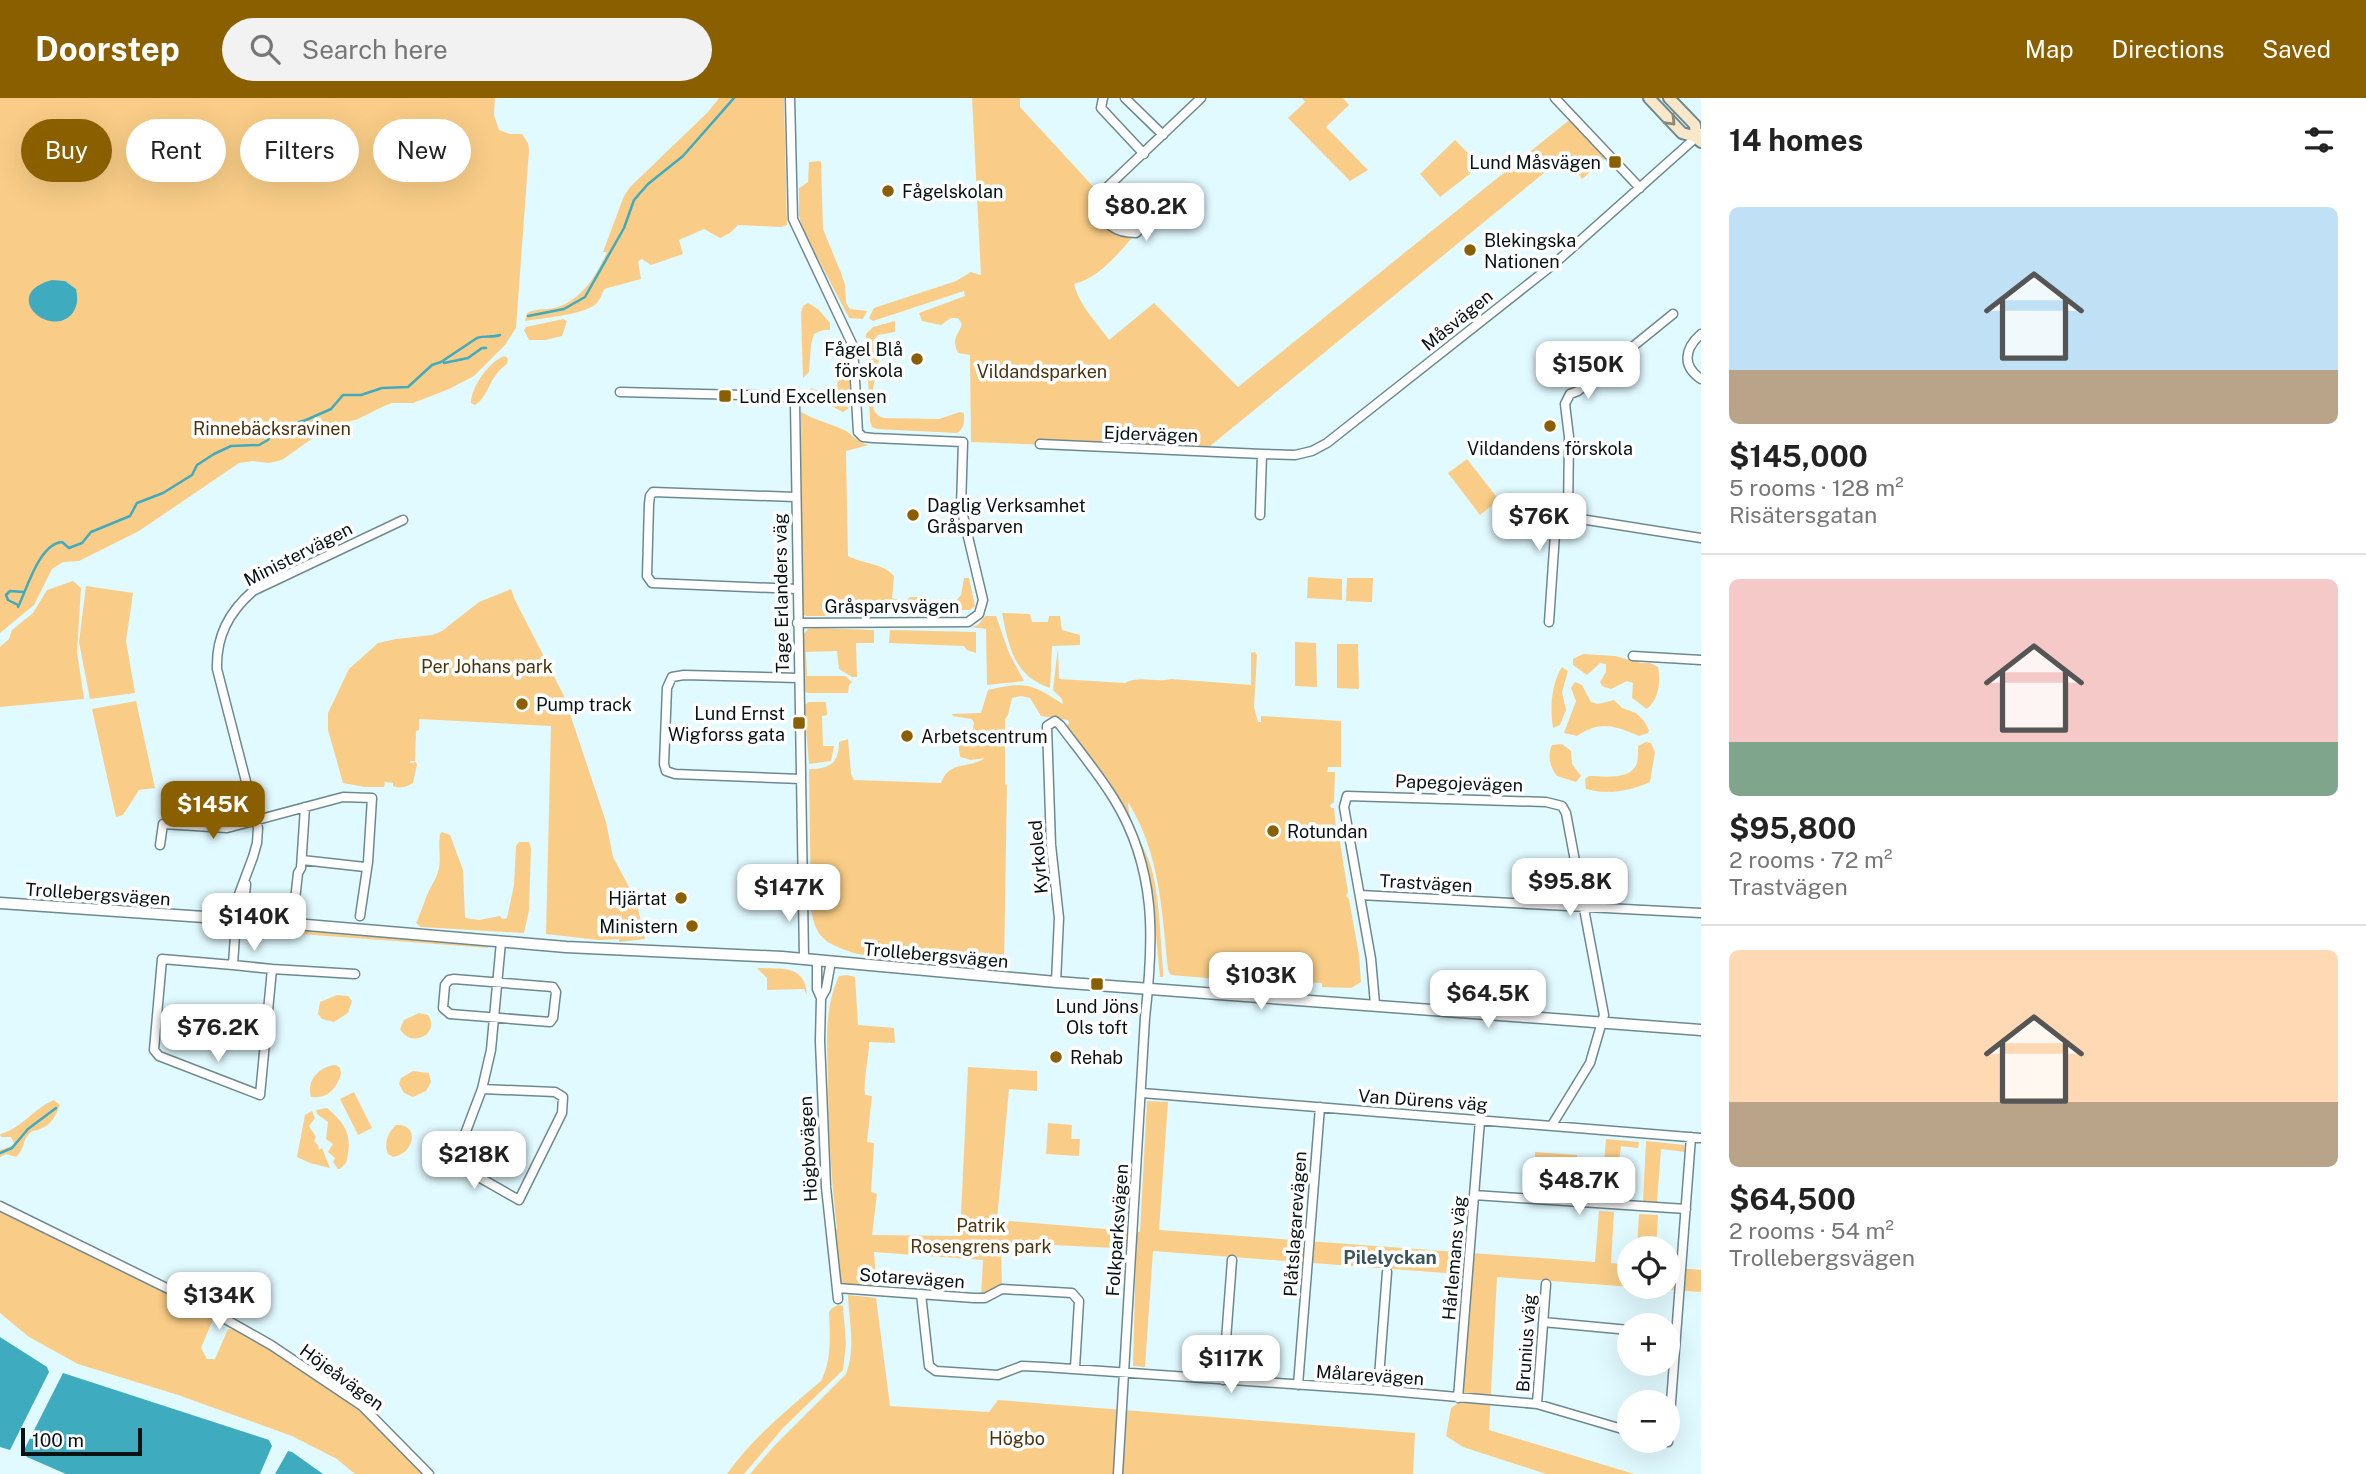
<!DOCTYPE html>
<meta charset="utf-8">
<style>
:root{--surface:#fff;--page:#f2f2f2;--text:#222;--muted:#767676;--line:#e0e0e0;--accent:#8a5f00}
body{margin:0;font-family:"Public Sans",sans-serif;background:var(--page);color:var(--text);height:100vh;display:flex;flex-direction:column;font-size:26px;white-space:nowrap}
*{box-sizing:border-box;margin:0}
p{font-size:23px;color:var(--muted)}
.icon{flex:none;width:38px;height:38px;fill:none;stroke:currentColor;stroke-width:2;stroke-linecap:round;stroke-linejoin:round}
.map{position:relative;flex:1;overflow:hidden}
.drawer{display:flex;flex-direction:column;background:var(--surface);width:665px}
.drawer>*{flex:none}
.banner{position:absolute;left:21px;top:21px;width:665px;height:63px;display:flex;gap:14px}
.controls{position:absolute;left:1617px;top:1138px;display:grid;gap:14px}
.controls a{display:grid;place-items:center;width:63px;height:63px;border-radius:50%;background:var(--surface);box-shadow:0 7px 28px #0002;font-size:35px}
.scale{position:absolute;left:21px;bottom:18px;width:121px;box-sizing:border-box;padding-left:7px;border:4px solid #071214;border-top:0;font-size:19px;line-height:24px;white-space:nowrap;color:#071214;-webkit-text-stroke:5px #fff;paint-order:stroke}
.price{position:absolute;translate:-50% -60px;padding:0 16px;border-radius:14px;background:#fff;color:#222;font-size:23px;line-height:46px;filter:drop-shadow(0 2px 4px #0008)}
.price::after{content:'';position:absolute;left:50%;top:42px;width:21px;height:16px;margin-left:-10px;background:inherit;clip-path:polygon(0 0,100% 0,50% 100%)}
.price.current{background:var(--accent);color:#fff}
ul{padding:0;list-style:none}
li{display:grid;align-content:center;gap:14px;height:371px;padding:0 28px}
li+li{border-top:2px solid var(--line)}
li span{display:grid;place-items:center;height:217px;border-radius:10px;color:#555}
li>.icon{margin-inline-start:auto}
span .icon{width:126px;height:126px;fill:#fffc;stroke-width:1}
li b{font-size:30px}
h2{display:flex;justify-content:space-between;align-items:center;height:84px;padding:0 28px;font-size:30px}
.tag{padding:0 24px;border-radius:32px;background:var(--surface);box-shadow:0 7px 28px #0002;font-size:24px;line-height:63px}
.tag.current{background:var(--accent);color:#fff}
header{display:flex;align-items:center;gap:42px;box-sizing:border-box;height:98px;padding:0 35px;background:var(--accent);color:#fff}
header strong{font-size:33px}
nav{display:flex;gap:38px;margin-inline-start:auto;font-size:24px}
.search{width:490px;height:63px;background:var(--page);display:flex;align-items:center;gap:18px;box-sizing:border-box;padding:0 24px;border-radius:38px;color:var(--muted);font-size:26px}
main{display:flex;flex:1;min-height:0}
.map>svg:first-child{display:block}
.green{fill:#f9cd87}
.water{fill:#3eabbf}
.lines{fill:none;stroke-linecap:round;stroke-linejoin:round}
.stream{stroke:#3eabbf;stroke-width:2.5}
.minor-casing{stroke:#6d898f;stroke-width:11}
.tertiary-casing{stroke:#6d898f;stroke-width:13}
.secondary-casing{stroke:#6d898f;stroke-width:14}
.minor{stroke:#fff;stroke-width:8}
.tertiary{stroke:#fff;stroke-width:10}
.secondary{stroke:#f8e7c9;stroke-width:10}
.oneway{stroke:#8c8778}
.poi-dot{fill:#8a5f00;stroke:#fff;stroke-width:2.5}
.labels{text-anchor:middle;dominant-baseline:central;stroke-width:7;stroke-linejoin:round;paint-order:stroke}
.poi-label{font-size:18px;fill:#071214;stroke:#fff;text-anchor:start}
.street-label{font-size:18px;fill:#071214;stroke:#fff}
.park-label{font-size:18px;fill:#4b340d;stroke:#fff}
.neighbourhood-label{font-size:19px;font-weight:bold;fill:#3b555b;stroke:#fff}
</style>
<header>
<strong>Doorstep</strong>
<div class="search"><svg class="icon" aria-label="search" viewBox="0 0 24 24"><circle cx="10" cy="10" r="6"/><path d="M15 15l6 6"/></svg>Search here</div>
<nav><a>Map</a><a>Directions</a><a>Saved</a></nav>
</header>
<main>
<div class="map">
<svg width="1701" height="1376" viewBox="0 0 1701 1376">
<rect width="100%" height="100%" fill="#e1faff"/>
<!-- green -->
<path class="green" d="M0 0H495L494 17 499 32 510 36H522L528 45 529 52 516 230 505 247 474 278 449 291 413 305H392L384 308 358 321 327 330 282 362 269 365 253 363 239 365 139 433 79 463 63 464 52 471 34 507 0 535Z
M719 0H784L787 127 781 129 738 127 730 135 720 140 704 131 679 142 683 156 651 167 642 161 638 163 641 181 604 191C602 196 600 202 596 206 582 217 543 220 525 223L527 215C536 210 545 212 555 210 583 201 595 179 607 154H603L624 98 630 89 708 14Z
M972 0H1020V9L1100 96 1096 102 1112 130 1136 135C1121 153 1098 181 1074 186 1080 209 1096 223 1109 242L1154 205 1238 289 1573 19 1609 57 1582 81 1566 57 1204 353 971 344 970 257 958 255C951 240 958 238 962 226L958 220H951L941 227 922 223 919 215 965 198 964 193 873 223 869 220 874 210 956 183 971 174 981 177Z
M1302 0H1343L1349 7 1326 29 1368 72 1350 83 1288 20 1305 4Z
M1455 42 1476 63 1472 68 1471 75 1440 99 1420 76Z
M819 63 821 64 823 131 841 175 845 187 846 205 850 211 867 213 863 221 849 220 802 130 799 117V90L808 84 809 64Z
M808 205 818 211 830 225V232H823L814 236 811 246 809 274 803 280 801 215 803 208Z
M563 221 567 223 562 238 545 242H529L524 232 526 229Z
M895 223V234L878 237 873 243 874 252 879 257C880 273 860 314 884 320L939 321 960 314 964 315C964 324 965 330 957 335L877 331 872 329 870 323 866 236 873 229Z
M505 258 508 261 507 266C488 279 489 299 475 307L471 305C471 289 490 262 505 258Z
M844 259 849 263 850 302 848 311 843 314 807 296 811 290 827 296 837 291 839 262Z
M801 314C817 323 829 325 844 332 855 337 853 343 869 347L846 353 848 458C863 466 883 465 894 478L892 500 905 504 910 499H922L924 505 955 504 961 497 964 480H969L975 508 970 512 827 511 825 518H806L802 516Z
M1467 361 1499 402 1480 417 1448 375Z
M1308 479 1342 481V502L1307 500Z
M1347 480H1373L1372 504 1346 503Z
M73 483 81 490 77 554 84 601 0 609V549L9 541 12 532 33 515 47 492Z
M86 488 133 495 126 543 135 595 90 601 79 544Z
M511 491 515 502 564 598 606 724 613 759 636 802 645 841 619 844V841L599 842 546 836 551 628 419 621V632L416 633 415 663H410V665L416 664 417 667 413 685C407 689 400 691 393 688V685L385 684 384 689H365L343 685 328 632V615L349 571 378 545 396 541 432 537 442 533 479 504Z
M1002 515 1030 516 1032 524H1048L1049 518H1060L1062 532 1080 537V547L1052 548 1050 590C1014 578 1009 549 1002 515Z
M985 518H996L1009 555 1024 583 987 587 986 531 971 529 978 527Z
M815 530 874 532V545H856L857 579H852L839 571 837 553 806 554 807 578H845L852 584 849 587 848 595H808L804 593 802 538 808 531Z
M890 532 976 534V555L967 552 964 548 889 545Z
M1295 544 1316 545 1317 589 1295 588Z
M1337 546H1358L1359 591 1337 590Z
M1058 550 1059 581 1125 585C1139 577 1156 585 1171 581L1251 587V555L1255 554 1257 557 1254 609 1258 624H1261V618L1341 623V669H1328L1327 674H1335L1334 704 1330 707 1331 710H1334L1336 731 1334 732 1335 736 1339 738 1348 794 1346 798 1349 801 1359 857 1361 884 1351 890 1322 889V885L1302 884 1301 888 1171 877 1168 872C1162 814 1160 755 1128 704 1128 727 1146 749 1152 772 1160 804 1160 839 1163 871V879H1160L1151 785 1139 745 1122 706 1066 628 1069 625 1068 622 1041 618 1030 600 1021 598 1012 600 1008 617 1005 621V686L1007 687 1004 869 857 856C828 846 816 843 811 811L809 671C829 671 839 666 839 644L848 641 851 676 854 682 941 685C949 662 970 671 985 660L971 662 960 659 958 644 971 641 974 625 972 621 953 618 952 616 981 615 988 592C1026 583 1032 586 1063 606L1062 601 1053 592Z
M1583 556 1615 558 1641 565H1650L1658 569C1661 583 1659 601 1647 611L1632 600 1633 585 1627 583 1611 591 1602 588 1600 584 1606 574V566L1600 565 1587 577 1573 567V561Z
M1562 569 1568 573 1562 594 1566 612 1560 627 1553 630C1550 611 1551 586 1562 569Z
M1575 584 1582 587 1591 604 1598 606 1614 602 1622 610 1636 615 1644 623 1649 632 1648 635 1639 638C1614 628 1601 622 1577 638L1564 635 1576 603 1571 590Z
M136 603 155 690 139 692 123 717 116 719 92 611Z
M809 604H826L827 617 822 618 823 648H834L831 663 809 666 804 607Z
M1646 644 1651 645 1655 654 1650 684C1630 693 1608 697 1586 691L1585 681 1589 678C1603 678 1631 683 1637 665 1638 660 1638 653 1638 648Z
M1562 646 1571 653 1572 666 1581 678 1576 684 1557 678C1550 669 1547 658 1552 647Z
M442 734 450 737 463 772 465 820 479 822 500 818 502 821 507 820 514 787 516 748 519 744H529L531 750 529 812 524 835 421 829 416 825C420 816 423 808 426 800 429 790 437 781 439 770 441 759 438 748 440 736Z
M296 832 482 847 490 850 300 836 296 835Z
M757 870C782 871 805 866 807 897L804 891 767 892V880Z
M847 877 855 879 858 927 894 930 895 945 869 944C869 962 863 980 865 997L872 998 867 1044 874 1045 871 1094 877 1096 872 1137 960 1138 968 969 1037 973V993L1009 991 997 1122 1140 1134 1147 1003 1168 1004 1159 1132 1595 1164 1599 1113 1614 1114 1611 1165 1629 1167V1188H1668V1169L1701 1172V1194L1497 1179 1489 1332 1634 1376H1546L1463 1349 1446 1338 1451 1310 1463 1302 1472 1177 1153 1153 1145 1269 1133 1268 1136 1151 1013 1145 1001 1147 1002 1191 981 1200 983 1162 874 1154 877 1193 837 1190 828 1130 837 1131C831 1080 828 1030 828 979 827 946 824 910 839 878Z
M337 897 348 898 352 903 348 915 334 924 322 921 318 916 320 904Z
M419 915 428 917C441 936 411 951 400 931L404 922Z
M336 967 340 970 341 976C336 992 327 1001 311 999 306 983 319 968 336 967Z
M413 973 429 975 431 984 426 993 413 999 404 995 399 986 401 980Z
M354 994 372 1030 358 1037 340 1001Z
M54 1002 60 1007C55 1018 53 1026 40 1031 34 1034 35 1031 30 1035 22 1042 25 1051 16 1059L6 1056 0 1059V1052L12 1048 14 1045 11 1039H1L0 1036C21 1031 34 1010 54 1002Z
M327 1010C347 1027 353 1039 346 1065L340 1071H338L333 1064 335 1060 328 1054 333 1046 326 1041 328 1024 317 1016 316 1012Z
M312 1013 315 1020 309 1028 316 1039 314 1043 318 1047 319 1052 322 1050 330 1070 310 1065 297 1059 305 1017Z
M1048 1025 1072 1027 1071 1041H1080L1079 1058 1046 1056Z
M396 1027C420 1025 415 1056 393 1059L388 1056C384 1046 387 1035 396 1027Z
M1606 1041 1639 1044 1638 1050 1621 1048 1614 1101H1601Z
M1646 1043 1684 1047 1685 1054 1661 1051 1657 1104 1643 1103Z
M1535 1054 1577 1057 1575 1099 1546 1097V1086L1534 1083Z
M0 1112 208 1215 213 1221 201 1250 207 1261H215L228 1231H236L247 1236 350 1305 380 1331 422 1376H355L337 1361 292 1338 178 1297 78 1266 29 1239 0 1215Z
M1639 1116 1658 1117 1656 1150H1637Z
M848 1197 876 1200 890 1308 989 1314 998 1302 1415 1335 1413 1376H750L774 1348 846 1276C856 1249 849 1225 848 1197Z
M838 1207 843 1208 846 1245 843 1272 783 1330 744 1376H727C753 1339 787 1312 821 1283 832 1262 830 1237 829 1214L832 1210Z"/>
<!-- water -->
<path class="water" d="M52 182 65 183 76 191C78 200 78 209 71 217 48 240 0 196 52 182Z
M0 1239 47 1269 49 1274 10 1352 0 1349Z
M63 1275 269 1342 272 1348 260 1376H66L27 1359 23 1354Z
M288 1353 292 1354 323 1376H275Z"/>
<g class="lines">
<!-- stream -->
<path class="stream" d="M528 218 564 211 585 199 624 130 634 102 648 86 683 58 734 0
M444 265 468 260 482 250H486
M18 507 8 502 6 497 10 493 24 494
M18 509C27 491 39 446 62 444L69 450 82 445 91 434 130 418 137 405 163 395 192 377 197 367 214 356 231 348 259 347 268 342 273 332 306 322 331 311 343 297H361L382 290 408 289 432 267 441 264 477 240C485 237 492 240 500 237
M0 1055 12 1050 28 1031 56 1010"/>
<!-- minor casing -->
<g class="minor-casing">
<path id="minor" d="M790 0 793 121 853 248 858 334 863 339 873 340 963 344 961 409 983 502 979 516 968 524 797 525
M1103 0 1101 10 1144 56
M1125 0 1163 37
M1555 0 1640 90
M1169 103 1136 135C1115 135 1104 126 1096 106L1100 96 1201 0
M1701 236C1684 251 1682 268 1701 281
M620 294 779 298 789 300 795 305 804 861
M1040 346 1262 356 1295 357 1312 353 1327 345 1555 165 1701 35
M795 399 653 394 650 398 649 406 647 478 652 485 797 491
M1260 417 1262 356
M1568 419 1569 339 1565 306 1570 296 1578 293 1673 216
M1549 524 1556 421 1568 419 1701 440
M1633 558 1701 562
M798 580 684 577 672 579 667 590 664 666 666 673 675 676 801 681
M160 747 163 726 227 730 343 699 372 700 368 764 360 818
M302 762 365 769
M246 786 244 807 248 822
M1360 797 1701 815
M294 811 298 775 301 770 305 709
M227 821 235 807 253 759 257 745 258 730 217 571C216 538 229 514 253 493L403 422
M236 821 233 867 162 861 154 952 159 958 260 997 272 871 355 876
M817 862V891L821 900 826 891 831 863
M233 867 272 871
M454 881 553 889 556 894 553 920 550 924 450 916 443 910 445 887 449 882Z
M1056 884 1059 820 1051 747 1047 628 1055 623 1060 627C1078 651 1098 675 1114 701 1157 771 1154 842 1145 920L1118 1376
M821 900 820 943 826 1089 838 1201
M1375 906 1371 861 1344 709 1347 698 1546 704 1562 708 1566 715 1604 917 1590 965 1552 1027
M482 991 555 994 563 999 562 1015 519 1102 454 1065 482 991 491 952 501 844
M1142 995 1701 1040
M1474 1097 1686 1111
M0 1108 197 1205 271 1247 362 1308 429 1376
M837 1190 974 1200H985L1002 1191 1072 1195 1079 1203 1075 1270
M921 1196 929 1268 936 1273 998 1277 1022 1268 1044 1269 1378 1292 1537 1306 1629 1333
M1543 1224 1629 1232
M1223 1282 1232 1162
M1298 1287 1320 1009
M1378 1292 1387 1174
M1458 1300 1480 1022
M1537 1306 1546 1186
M1662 1342 1668 1344 1691 1039"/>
</g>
<!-- tertiary casing -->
<g class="tertiary-casing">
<path id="tertiary" d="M0 805 248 822 566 849 782 859 1056 884 1701 932"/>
</g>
<!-- secondary casing -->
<g class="secondary-casing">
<path id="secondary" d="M1649 0 1682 35 1696 39 1701 44
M1669 0 1695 27 1696 39"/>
</g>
<!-- minor -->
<use href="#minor" class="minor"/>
<!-- tertiary -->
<use href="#tertiary" class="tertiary"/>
<!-- secondary -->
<use href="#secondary" class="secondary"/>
</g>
<!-- one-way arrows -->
<defs><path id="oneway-chevron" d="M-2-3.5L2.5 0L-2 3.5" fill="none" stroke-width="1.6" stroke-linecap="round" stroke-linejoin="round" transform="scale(1.75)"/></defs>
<use class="oneway" href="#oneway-chevron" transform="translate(1671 23) rotate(46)"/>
<!-- markers -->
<g class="poi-dot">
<rect x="1608" y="57" width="14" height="14" rx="3.5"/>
<circle cx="888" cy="93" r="7"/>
<circle cx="1470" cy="152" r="7"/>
<circle cx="917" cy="261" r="7"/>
<rect x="718" y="291" width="14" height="14" rx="3.5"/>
<circle cx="1550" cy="328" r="7"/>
<circle cx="913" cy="417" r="7"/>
<circle cx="522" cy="606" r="7"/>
<rect x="792" y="618" width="14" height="14" rx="3.5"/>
<circle cx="907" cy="638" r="7"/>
<circle cx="1273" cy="733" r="7"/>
<circle cx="681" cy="800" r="7"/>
<circle cx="692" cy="828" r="7"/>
<rect x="1090" y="879" width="14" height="14" rx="3.5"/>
<circle cx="1056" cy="959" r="7"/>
</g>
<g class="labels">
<!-- poi labels -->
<g class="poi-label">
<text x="1601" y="64" text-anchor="end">Lund Måsvägen</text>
<text x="902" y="93">Fågelskolan</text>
<text x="1484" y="142">Blekingska<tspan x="1484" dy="21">Nationen</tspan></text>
<text x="903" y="251" text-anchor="end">Fågel Blå<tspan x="903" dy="21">förskola</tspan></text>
<text x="739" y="298">Lund Excellensen</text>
<text x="1550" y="350" text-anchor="middle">Vildandens förskola</text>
<text x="927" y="407">Daglig Verksamhet<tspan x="927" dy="21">Gråsparven</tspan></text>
<text x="536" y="606">Pump track</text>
<text x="785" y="615" text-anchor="end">Lund Ernst<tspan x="785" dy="21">Wigforss gata</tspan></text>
<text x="921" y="638">Arbetscentrum</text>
<text x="1287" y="733">Rotundan</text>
<text x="667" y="800" text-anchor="end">Hjärtat</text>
<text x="678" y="828" text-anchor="end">Ministern</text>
<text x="1097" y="908" text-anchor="middle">Lund Jöns<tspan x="1097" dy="21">Ols toft</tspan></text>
<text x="1070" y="959">Rehab</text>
</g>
<!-- street labels -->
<g class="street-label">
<text transform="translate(1457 222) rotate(-39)">Måsvägen</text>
<text transform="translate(1151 336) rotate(2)">Ejdervägen</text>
<text transform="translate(298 456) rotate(-27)">Ministervägen</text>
<text transform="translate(781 495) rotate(-91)">Tage Erlanders väg</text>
<text x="892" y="508">Gråsparvsvägen</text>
<text transform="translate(1459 685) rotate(2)">Papegojevägen</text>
<text transform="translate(1038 759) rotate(-95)">Kyrkoled</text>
<text transform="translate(1426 785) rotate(3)">Trastvägen</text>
<text transform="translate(98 796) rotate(4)">Trollebergsvägen</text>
<text transform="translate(936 857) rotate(5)">Trollebergsvägen</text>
<text transform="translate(1423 1002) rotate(4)">Van Dürens väg</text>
<text transform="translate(808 1051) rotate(-93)">Högbovägen</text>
<text transform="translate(1295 1126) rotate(-86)">Plåtslagarevägen</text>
<text transform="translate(1117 1132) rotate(-86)">Folkparksvägen</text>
<text transform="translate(1454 1160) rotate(-85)">Hårlemans väg</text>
<text transform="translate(912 1180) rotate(4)">Sotarevägen</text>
<text transform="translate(1526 1245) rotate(-86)">Brunius väg</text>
<text transform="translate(1370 1277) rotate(4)">Målarevägen</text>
<text transform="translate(342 1279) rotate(36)">Höjeåvägen</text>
</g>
<!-- park labels -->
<g class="park-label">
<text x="1042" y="273">Vildandsparken</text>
<text x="272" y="330">Rinnebäcksravinen</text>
<text x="487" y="568">Per Johans park</text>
<text x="981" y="1127">Patrik<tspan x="981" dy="21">Rosengrens park</tspan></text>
<text x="1017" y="1340">Högbo</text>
</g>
<!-- neighbourhood labels -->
<g class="neighbourhood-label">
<text x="1390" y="1159">Pilelyckan</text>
</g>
</g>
</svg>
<div class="controls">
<a><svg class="icon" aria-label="locate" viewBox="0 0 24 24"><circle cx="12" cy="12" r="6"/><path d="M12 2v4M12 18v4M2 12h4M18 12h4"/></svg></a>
<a>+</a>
<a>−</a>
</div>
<div class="scale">100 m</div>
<b class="price" style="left:1146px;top:145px">$80.2K</b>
<b class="price" style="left:1588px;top:303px">$150K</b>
<b class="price" style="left:1539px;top:455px">$76K</b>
<b class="price current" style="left:213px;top:743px">$145K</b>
<b class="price" style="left:1570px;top:820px">$95.8K</b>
<b class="price" style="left:789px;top:826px">$147K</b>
<b class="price" style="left:254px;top:855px">$140K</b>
<b class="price" style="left:1261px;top:914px">$103K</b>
<b class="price" style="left:1488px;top:932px">$64.5K</b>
<b class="price" style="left:218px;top:966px">$76.2K</b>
<b class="price" style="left:474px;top:1093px">$218K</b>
<b class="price" style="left:1579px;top:1119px">$48.7K</b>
<b class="price" style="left:219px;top:1234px">$134K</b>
<b class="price" style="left:1231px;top:1297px">$117K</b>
<div class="banner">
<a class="tag current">Buy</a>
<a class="tag">Rent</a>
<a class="tag">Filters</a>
<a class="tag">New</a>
</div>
</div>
<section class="drawer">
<h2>14 homes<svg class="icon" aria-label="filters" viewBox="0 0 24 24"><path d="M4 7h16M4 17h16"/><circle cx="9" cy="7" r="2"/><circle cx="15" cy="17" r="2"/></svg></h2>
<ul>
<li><span style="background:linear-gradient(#bfe0f5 75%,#b9a48a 0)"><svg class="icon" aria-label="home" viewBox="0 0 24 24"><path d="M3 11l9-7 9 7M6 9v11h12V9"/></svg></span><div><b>$145,000</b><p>5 rooms · 128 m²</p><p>Risätersgatan</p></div></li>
<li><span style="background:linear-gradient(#f6c9c9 75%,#7fa58c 0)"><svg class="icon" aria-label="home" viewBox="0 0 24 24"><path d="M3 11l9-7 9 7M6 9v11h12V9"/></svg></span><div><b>$95,800</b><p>2 rooms · 72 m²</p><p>Trastvägen</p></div></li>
<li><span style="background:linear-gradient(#ffd9b3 70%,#b9a48a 0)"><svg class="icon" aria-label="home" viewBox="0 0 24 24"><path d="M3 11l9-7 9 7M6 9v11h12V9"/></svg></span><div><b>$64,500</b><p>2 rooms · 54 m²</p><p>Trollebergsvägen</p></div></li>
</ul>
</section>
</main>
